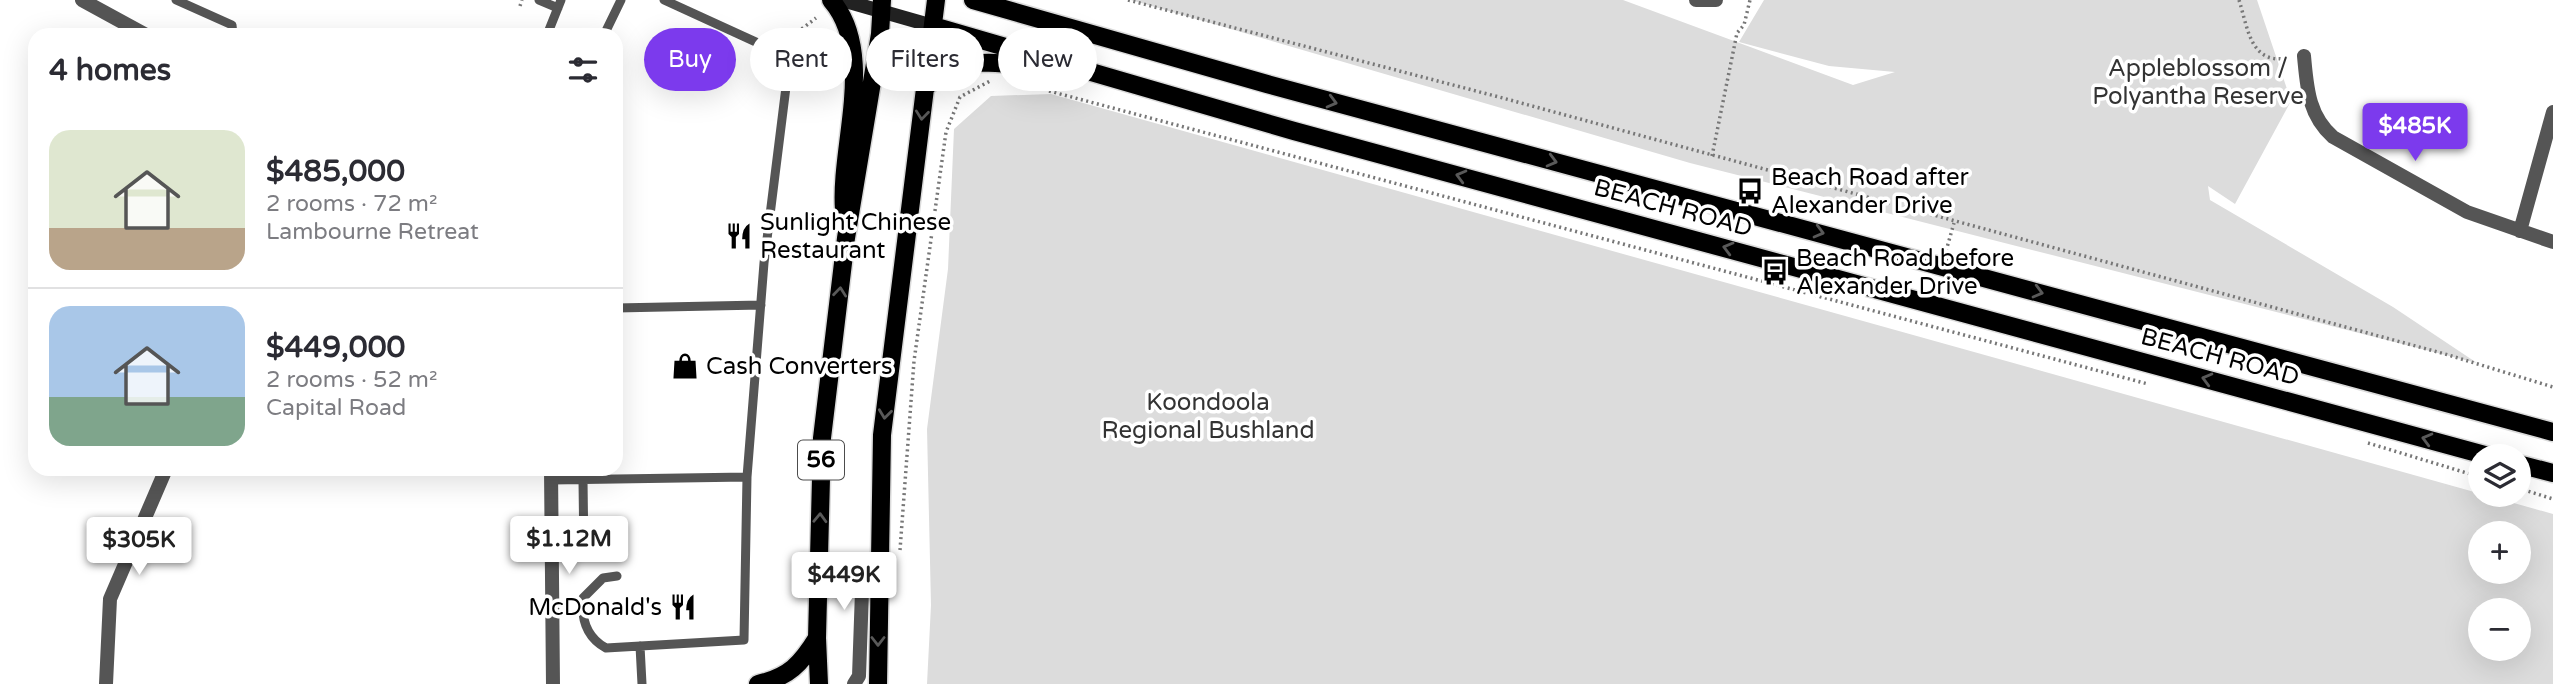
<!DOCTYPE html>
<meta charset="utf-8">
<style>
:root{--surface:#fff;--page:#f7f7f7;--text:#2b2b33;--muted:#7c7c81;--line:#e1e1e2;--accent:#7c3aed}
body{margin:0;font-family:"Varela Round",sans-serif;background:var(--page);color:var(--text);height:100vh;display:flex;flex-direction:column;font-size:26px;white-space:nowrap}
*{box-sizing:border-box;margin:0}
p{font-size:23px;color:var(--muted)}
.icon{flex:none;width:38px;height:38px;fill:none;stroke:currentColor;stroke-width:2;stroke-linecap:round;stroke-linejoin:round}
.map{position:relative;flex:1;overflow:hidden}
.drawer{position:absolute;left:28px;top:28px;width:595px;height:448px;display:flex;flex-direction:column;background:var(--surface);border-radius:21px;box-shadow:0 7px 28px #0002}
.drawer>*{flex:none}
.hud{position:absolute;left:644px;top:28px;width:665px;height:63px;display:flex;gap:14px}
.controls{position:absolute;left:2468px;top:444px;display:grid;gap:14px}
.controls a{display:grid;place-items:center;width:63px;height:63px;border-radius:50%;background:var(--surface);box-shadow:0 7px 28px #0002;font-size:35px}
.price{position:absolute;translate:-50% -60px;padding:0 16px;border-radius:7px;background:#fff;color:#222;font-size:23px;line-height:46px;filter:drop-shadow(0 2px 4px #0008)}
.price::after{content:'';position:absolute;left:50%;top:42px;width:21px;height:16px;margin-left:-10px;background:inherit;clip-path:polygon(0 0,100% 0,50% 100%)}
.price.active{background:var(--accent);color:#fff}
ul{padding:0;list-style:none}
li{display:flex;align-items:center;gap:21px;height:175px;padding:0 21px}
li+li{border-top:2px solid var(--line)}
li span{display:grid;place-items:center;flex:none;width:196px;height:140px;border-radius:21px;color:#555}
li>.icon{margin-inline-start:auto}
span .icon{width:84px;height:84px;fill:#fffc;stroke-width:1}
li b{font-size:30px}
h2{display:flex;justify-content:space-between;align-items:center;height:84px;padding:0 21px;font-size:30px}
.pill{padding:0 24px;border-radius:32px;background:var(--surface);box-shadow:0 7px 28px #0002;font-size:24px;line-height:63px}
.pill.active{background:var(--accent);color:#fff}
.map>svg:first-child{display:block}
.green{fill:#dcdcdc;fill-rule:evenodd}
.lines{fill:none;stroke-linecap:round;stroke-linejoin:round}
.primary-casing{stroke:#dbdbdb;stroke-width:21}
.path{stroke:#777;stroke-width:3.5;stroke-dasharray:2 3.5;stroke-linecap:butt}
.lane{stroke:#555;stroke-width:9}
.street{stroke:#555;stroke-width:14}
.secondary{stroke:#222;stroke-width:14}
.primary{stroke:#000;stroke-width:18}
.oneway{stroke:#595959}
.labels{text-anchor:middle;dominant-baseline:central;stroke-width:7;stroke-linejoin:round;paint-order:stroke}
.shield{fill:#fff;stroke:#4c4c4c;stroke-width:2}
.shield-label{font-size:23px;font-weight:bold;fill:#000}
.park-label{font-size:24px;fill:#333;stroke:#fff}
.poi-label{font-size:24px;fill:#000;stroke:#fff;text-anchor:start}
.street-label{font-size:24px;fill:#000;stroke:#fff}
</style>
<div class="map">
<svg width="2553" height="684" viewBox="0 0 2553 684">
<rect width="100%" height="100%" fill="#fff"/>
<!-- green -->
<path class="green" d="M1131 0H1623L1853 85 1895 72 1829 66 1739 42 1764 0H2257L2291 101 2235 204 2208 186 2210 200 2393 307 2477 363 1690 163Z
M1051 94 2553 514V684H927L931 605 927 429 948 269 954 129 991 96ZM2480 534H2518V572H2480ZM2480 611H2518V649H2480Z"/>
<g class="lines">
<!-- primary casing -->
<g class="primary-casing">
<path id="primary" d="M831 0C877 53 839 147 844 210
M973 0 1267 84 2553 432
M933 26 1294 131 2492 457
M925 88C957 54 1005 60 1047 73
M2518 464 2553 473
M758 684C789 677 801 664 817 638
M819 684 817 638 822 438 846 238 880 34 882 0
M878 684 882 435 936 0"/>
</g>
<!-- path -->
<path class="path" d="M1128 0 1499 97 2445 354 2553 387
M2239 0C2248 28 2250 65 2288 58
M520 6 522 0
M897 39 913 43
M788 46 799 31 816 18
M1049 91 2148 384
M1712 156 1737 33 1744 25 1750 0
M1946 251 1954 223
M2368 443 2480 477
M2518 488 2553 499
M900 550 914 361 946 132 960 97 990 81"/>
<!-- lane -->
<path class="lane" d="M176 0 232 25 233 35
M539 0 558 8
M664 0 771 49 786 62 788 71 764 263 747 477
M547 35 561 0
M604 35 621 0
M616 308 761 305
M551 480 747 477 744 640 606 648C586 637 581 619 583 598L603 578 617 576
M583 480 584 557
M640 646 642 684"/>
<!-- street -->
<path class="street" d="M82 0 146 35
M1696 0H1716
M2304 56C2307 87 2308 115 2333 137L2467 212 2553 242
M2520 231 2553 112
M551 469 553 684
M106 684 110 599 166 469
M854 684 859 676 862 591 878 562"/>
<!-- secondary -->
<path class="secondary" d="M842 0 933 26"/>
<!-- primary -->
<use href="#primary" class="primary"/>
</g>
<!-- one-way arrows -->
<defs><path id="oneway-chevron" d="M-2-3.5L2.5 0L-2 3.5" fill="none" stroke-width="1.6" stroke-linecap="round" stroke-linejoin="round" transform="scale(1.75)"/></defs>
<g class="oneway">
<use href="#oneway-chevron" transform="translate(1332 102) rotate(15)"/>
<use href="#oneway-chevron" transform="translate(922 115) rotate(96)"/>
<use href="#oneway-chevron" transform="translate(1552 161) rotate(15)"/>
<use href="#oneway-chevron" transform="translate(1461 176) rotate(-165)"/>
<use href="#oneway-chevron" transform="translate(1819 232) rotate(15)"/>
<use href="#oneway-chevron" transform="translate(1728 248) rotate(-165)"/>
<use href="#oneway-chevron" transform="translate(840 292) rotate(-84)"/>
<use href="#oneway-chevron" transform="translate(2038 292) rotate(15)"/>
<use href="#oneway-chevron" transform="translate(2207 379) rotate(-165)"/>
<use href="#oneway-chevron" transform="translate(885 414) rotate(97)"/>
<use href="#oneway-chevron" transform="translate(2427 439) rotate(-165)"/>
<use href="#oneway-chevron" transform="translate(820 518) rotate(-88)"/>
<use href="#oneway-chevron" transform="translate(878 641) rotate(90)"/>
</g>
<!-- icons -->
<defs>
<g id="bus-bare" transform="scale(2.1)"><path d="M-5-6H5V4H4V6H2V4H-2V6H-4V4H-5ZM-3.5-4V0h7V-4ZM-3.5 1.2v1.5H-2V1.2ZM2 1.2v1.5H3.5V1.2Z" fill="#000" stroke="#fff" stroke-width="2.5" paint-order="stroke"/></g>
<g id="restaurant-bare" transform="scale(2.1)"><path d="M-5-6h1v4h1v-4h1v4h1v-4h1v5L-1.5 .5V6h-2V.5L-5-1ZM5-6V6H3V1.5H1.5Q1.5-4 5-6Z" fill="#000" stroke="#fff" stroke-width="2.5" paint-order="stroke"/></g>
<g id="shop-bare" transform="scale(2.1)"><path d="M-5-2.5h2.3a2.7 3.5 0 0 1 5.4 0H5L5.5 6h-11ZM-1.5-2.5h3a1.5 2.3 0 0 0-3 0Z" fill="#000" stroke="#fff" stroke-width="2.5" paint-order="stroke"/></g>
</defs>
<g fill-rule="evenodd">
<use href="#bus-bare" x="1750" y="191"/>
<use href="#restaurant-bare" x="739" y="236"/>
<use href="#bus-bare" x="1775" y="272"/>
<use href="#shop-bare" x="685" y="366"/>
<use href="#restaurant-bare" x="683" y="607"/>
</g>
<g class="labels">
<!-- shield labels -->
<rect class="shield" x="798" y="440.5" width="46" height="39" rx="5"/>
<g class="shield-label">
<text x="821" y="460">56</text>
</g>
<!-- park labels -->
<g class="park-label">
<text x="2198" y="68">Appleblossom /<tspan x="2198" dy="28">Polyantha Reserve</tspan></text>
<text x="1208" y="402">Koondoola<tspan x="1208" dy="28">Regional Bushland</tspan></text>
</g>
<!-- poi labels -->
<g class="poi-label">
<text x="1771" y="177">Beach Road after<tspan x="1771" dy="28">Alexander Drive</tspan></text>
<text x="760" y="222">Sunlight Chinese<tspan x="760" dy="28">Restaurant</tspan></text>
<text x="1796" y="258">Beach Road before<tspan x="1796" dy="28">Alexander Drive</tspan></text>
<text x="706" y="366">Cash Converters</text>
<text x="662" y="607" text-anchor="end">McDonald's</text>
</g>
<!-- street labels -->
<g class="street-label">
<text transform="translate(1673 208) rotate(15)">BEACH ROAD</text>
<text transform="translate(2220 357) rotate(15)">BEACH ROAD</text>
</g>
</g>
</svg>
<div class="controls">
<a><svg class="icon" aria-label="layers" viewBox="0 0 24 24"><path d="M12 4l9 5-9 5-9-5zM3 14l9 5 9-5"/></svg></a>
<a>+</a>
<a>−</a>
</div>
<b class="price active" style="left:2415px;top:163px">$485K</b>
<b class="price" style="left:569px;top:576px">$1.12M</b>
<b class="price" style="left:139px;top:577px">$305K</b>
<b class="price" style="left:844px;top:612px">$449K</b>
<div class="hud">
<a class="pill active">Buy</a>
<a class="pill">Rent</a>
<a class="pill">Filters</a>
<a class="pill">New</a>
</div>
<section class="drawer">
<h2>4 homes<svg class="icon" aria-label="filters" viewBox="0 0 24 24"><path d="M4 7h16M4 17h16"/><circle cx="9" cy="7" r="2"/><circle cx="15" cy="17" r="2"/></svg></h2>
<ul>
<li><span style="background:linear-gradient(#dfe7d0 70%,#b9a48a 0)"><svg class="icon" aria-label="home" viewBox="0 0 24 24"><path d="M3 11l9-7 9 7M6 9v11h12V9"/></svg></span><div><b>$485,000</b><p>2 rooms · 72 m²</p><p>Lambourne Retreat</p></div></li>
<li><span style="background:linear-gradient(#a9c7e8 65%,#7fa58c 0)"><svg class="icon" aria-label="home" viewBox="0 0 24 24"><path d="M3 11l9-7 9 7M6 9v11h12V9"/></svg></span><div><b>$449,000</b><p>2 rooms · 52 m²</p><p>Capital Road</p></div></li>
</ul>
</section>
</div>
